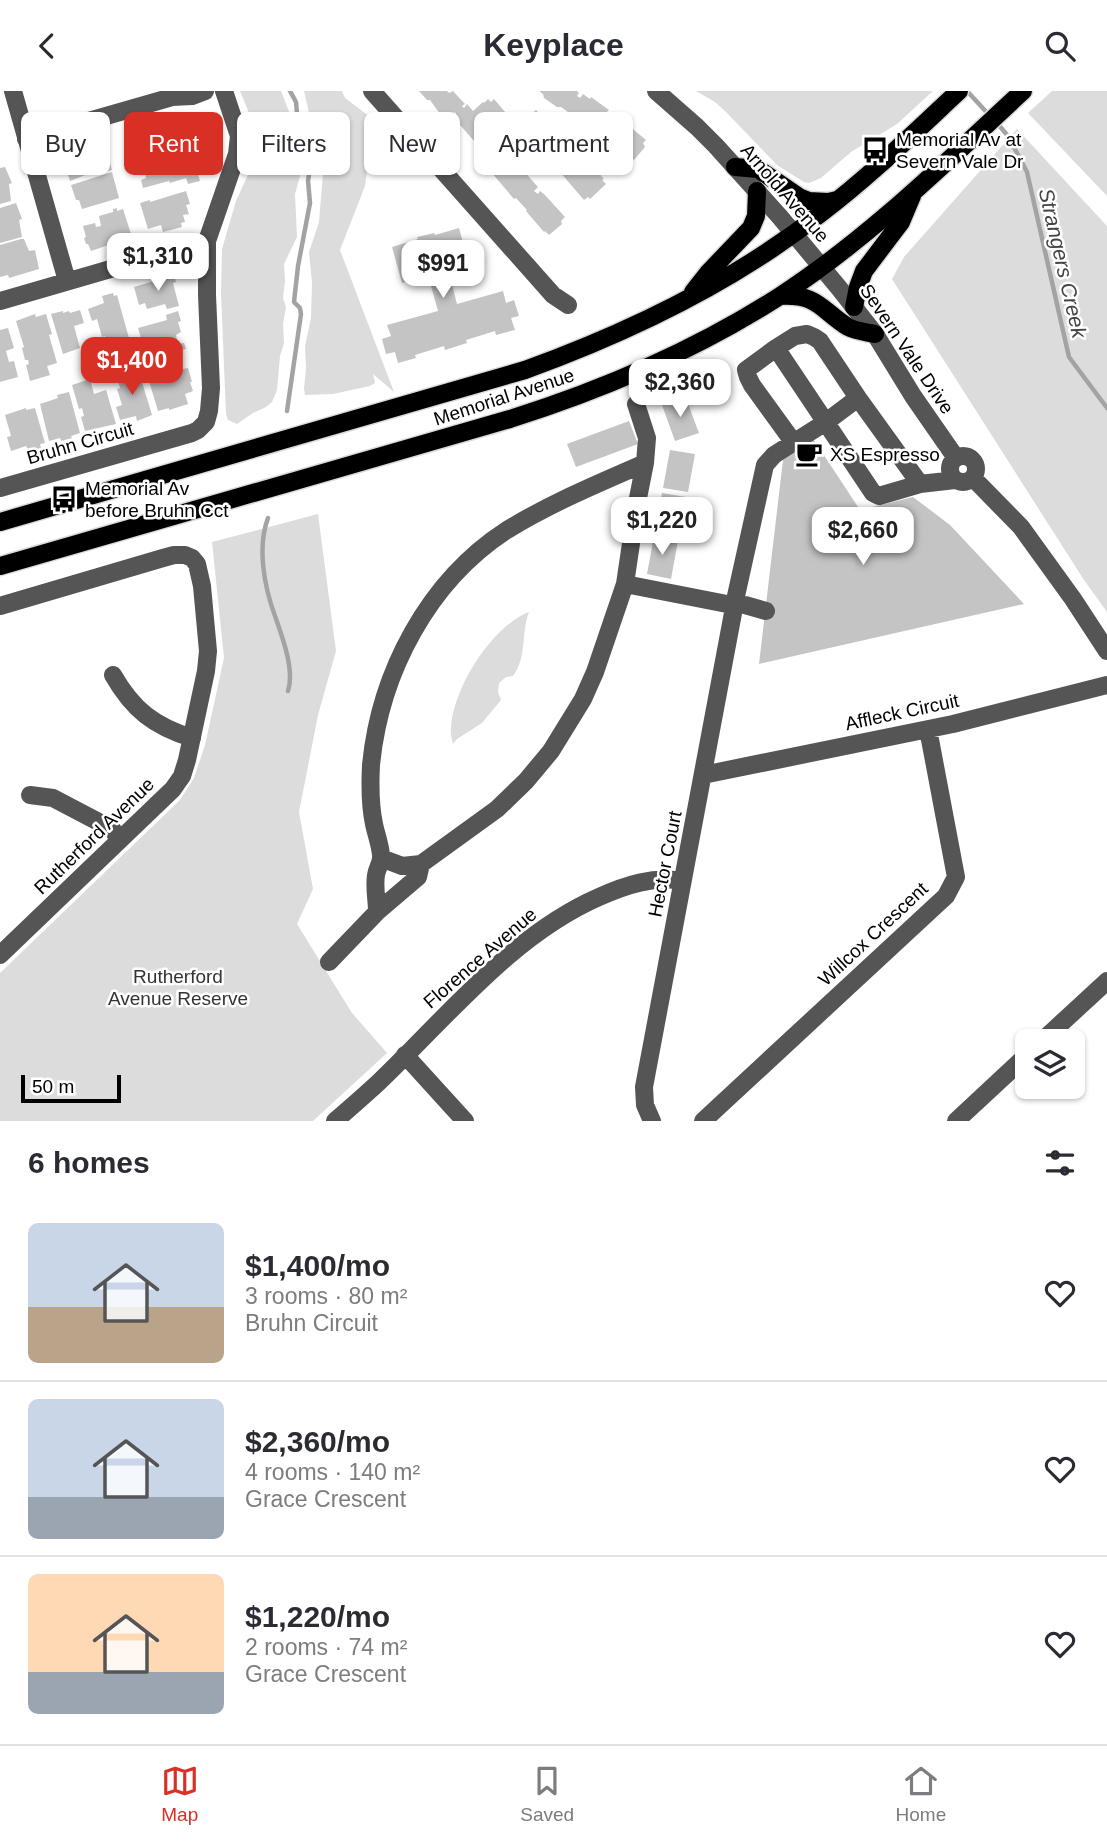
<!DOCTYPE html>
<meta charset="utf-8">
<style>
:root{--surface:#fff;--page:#f7f7f7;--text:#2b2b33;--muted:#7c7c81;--line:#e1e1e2;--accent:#d93025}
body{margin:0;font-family:Helvetica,sans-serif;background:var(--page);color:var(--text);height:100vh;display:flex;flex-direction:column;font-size:26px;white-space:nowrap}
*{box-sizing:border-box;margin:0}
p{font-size:23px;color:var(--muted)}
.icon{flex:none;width:38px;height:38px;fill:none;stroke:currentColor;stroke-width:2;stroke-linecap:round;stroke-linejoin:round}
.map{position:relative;height:1030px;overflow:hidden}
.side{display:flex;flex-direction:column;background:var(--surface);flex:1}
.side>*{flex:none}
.hud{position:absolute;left:21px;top:21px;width:700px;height:63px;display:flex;gap:14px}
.controls{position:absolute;left:1015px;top:938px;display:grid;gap:14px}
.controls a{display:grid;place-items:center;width:70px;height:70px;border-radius:10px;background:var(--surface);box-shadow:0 2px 5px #0004;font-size:35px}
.scale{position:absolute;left:21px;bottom:18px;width:100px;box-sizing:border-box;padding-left:7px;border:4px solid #000;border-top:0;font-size:19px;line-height:24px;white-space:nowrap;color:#000;-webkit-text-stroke:5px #fff;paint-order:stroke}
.price{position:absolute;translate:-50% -60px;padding:0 16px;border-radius:14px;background:#fff;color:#222;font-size:23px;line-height:46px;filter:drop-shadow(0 2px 4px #0008)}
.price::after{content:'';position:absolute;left:50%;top:42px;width:21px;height:16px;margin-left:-10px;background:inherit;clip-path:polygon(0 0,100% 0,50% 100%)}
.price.selected{background:var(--accent);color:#fff}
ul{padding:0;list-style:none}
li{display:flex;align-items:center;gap:21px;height:175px;padding:0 28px}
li+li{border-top:2px solid var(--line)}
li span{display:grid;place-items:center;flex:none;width:196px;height:140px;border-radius:10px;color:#555}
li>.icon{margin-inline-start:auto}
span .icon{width:84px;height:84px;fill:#fffc;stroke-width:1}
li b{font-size:30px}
h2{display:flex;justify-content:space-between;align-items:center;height:84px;padding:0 28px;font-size:30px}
.pill{padding:0 24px;border-radius:10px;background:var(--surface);box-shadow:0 2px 5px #0004;font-size:24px;line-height:63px}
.pill.selected{background:var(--accent);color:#fff}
header{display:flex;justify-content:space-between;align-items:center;height:91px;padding:0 28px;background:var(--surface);font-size:32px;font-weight:700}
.menu{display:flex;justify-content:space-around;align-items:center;height:98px;border-top:2px solid var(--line);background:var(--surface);font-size:19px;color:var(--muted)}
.menu a{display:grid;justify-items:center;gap:4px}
.menu .selected{color:var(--accent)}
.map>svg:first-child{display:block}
.green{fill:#dcdcdc}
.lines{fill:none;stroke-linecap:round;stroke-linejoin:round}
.stream{stroke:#a3a3a3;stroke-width:4.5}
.building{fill:#c4c4c4}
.major-casing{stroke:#dbdbdb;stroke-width:21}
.minor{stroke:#555;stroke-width:18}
.major{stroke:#000;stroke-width:18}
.labels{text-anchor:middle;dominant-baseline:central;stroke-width:5;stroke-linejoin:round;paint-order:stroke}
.poi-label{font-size:19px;fill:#000;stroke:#fff;text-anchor:start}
.street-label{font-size:19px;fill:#000;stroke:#fff}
.park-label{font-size:19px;fill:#333;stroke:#fff}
.water-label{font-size:21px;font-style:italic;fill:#444;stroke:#fff}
</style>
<header><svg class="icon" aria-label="back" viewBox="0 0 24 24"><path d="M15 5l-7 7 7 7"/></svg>Keyplace<svg class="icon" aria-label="search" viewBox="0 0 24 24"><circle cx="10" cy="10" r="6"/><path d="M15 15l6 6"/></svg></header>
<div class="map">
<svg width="1107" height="1030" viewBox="0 0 1107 1030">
<rect width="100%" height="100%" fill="#fff"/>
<!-- green -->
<path class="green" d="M240 0H281L298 44V62L302 78 295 103 297 146 284 173 285 190 283 207 286 216 283 233 284 252 280 265 277 299 272 311 266 316 253 322 237 333 228 329 226 323 221 203 222 158 236 110 251 77 254 58 249 22Z
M304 0H342L345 7 374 29 365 95 340 159 394 301 373 283 375 292 370 295 333 303 305 304 304 297 306 278 305 255 311 227 312 191 309 161 319 131 323 82Z
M696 0H933L897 33 851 61 821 87 809 92 804 91 777 74 726 21 715 11Z
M1052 0H1107V105L1028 22Z
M1017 38 1107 135V521L1084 489 892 188 904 166Z
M318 423 336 560 318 624 299 721 313 798 297 833 352 922 387 962 313 1030H0V882L180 709 194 687 205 654 224 567 212 451Z
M529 521C521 541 527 567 513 585L506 586 499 592 498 601 501 609 482 632 457 648 453 653C452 648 450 642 451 637 453 597 492 535 529 521Z"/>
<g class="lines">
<!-- stream -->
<path class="stream" d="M967 0 991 26
M997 32 1008 45 1027 81 1069 266 1107 317
M287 320 301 223 300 217 294 211 298 175 310 112 308 90 310 76 303 37 297 22 296 11 290 0
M268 427C257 456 264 495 275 525 282 545 295 579 288 600"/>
</g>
<!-- building -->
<path class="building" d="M419 0H447L449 2 453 0 465 13 462 15 464 17 467 13 473 20 483 11 484 12 488 8 491 11 494 8 506 22 491 38 474 50 453 26 456 23 455 21 445 30 430 9H427Z
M539 0H577L579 2 577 5 580 7 583 3 590 8 591 6 609 19 607 21 613 25 611 29 614 31 616 29 620 32 622 29 646 49 643 52 645 56 634 69 629 65H625L590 37 589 38 577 30 568 21 561 16H557L544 7 543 3Z
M536 19 543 27 544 26 559 42 564 51 550 63 548 61 545 64 520 36 524 33 522 31Z
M200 22 202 29H206L209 37 205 39 207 47 164 60 161 52H159L156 41 163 39 162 33Z
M103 45 112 79 96 83V80L70 90 68 84H66L63 73 60 74 58 66 60 65 58 60Z
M497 53H499L512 67 508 69 510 72 514 69 538 96 534 100 538 103 540 100 545 104 565 126 561 130 562 133 549 144 545 140 544 141 526 120 527 119 516 107 514 108 480 68Z
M191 59 192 64 195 63 200 79 197 80 200 90 188 93 186 87 170 92 169 90 143 97 141 89 146 87 144 78 165 72 164 70 180 65 179 62Z
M578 61 586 68 604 88 602 89 606 93 590 108 588 106 584 109 560 81 564 78 561 76Z
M5 76 12 92 9 93 11 110 0 113V77Z
M112 81 119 107 82 118 79 109H76L71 94Z
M186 100 190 113 186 114 189 123 183 124 185 131 181 132 182 136 163 141 161 134 148 138 140 112 150 109V111Z
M16 112 22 128 19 129 22 146 0 152V117Z
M117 117V120L123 118 132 146 91 160 88 153H86L84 147 86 146 83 135 95 132 96 136 101 135 99 125 113 121V118Z
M459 137 469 172 448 179 457 213 503 200 506 212 514 209 519 225 511 227 515 239 496 244 495 240 466 249 467 252 445 259 444 255 415 264 416 267 398 272 395 261 386 263 382 248 391 245 387 234 438 220 428 184 402 192 392 156 418 148 417 146 426 144 434 142 435 144Z
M21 148H24L29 160 35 159 39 178 9 187 8 184 0 186V154Z
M174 184 176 191 173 192 179 215 167 218 165 213 147 218 145 212 139 214 134 196Z
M113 202 114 205 117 204 129 247 120 250 121 253 108 256 105 245 102 246 97 228 92 230 88 218 104 212 102 205Z
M80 219 84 232 74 235 80 257 63 263 51 223 63 220V222L69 220 70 222Z
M178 220 181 230 178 231 181 241 176 244 178 253 184 252 186 258 181 259 182 263 172 265 170 260 147 267 138 237 167 229 166 224Z
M35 223 36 226 46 223 52 243 49 244 57 272 47 275 50 284 30 290 26 274 29 273 28 269H25L22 257 24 256 16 230Z
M8 237 14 257 6 260 9 271 14 270 18 286 0 291V239Z
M182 274 183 278 188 277 192 291H190L193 300 185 303 188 313 169 319V317L158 320 149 290 160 287 158 281Z
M138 278 152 324 137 330 136 325 120 329 116 316 122 314 117 298 120 297 116 284Z
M90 288 94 303 106 299 116 333 85 340 81 326 84 325 82 317 79 318 72 294Z
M69 301 80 342 71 345 72 347 61 350 60 347 49 350 40 313 58 307 57 304Z
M685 305 699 342 675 350 662 314Z
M26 317V319L35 317 45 352 40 353 41 357 34 359 33 357 28 359 26 355 11 360 7 346 11 345 5 324Z
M629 330 638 353 576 376 567 353Z
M814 349 860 419 913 406 950 434 1024 513 759 573 783 369Z
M670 359 695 363 688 401 663 397Z
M662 402 686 406 680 445 655 440Z
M654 445 678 450 671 488 647 483Z"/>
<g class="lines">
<!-- major casing -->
<g class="major-casing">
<path id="major" d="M735 76 758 78 799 106 809 110 828 111 837 109
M693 201 708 182 751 137 756 125 757 100
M780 205C818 203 820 218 848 236 855 240 866 241 875 243
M854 216 858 196 864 180 901 131 912 105
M0 431 525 279C630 241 732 192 820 123 869 86 914 42 959 0
M0 475 510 328C605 298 696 259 780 205 869 147 945 72 1023 0"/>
</g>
<!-- minor -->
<path class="minor" d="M13 0 67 190
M372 0 553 204 568 214
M656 0 697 36 716 55 780 126 839 197 875 243 913 305 956 367
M26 48 172 6 192 5 205 0
M0 210 207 150
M776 257 873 402 879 405 920 393
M794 352 752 294 748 286 746 279 776 257 795 245 807 243 814 246 820 250 858 307 920 393 955 389
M950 378a13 13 0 1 1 26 0a13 13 0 1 1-26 0Z
M973 387 1021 436 1073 508 1107 560
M0 397 192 342 198 339 206 331 209 320 211 297 207 204V150L237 63 239 45 224 0
M625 493 637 412 645 372 647 347 636 313
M736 505 765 374 774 364 826 331 858 307
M745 514 766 520
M0 515 163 467 174 464H185L192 467 197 473 202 495 208 560 206 580 187 669 182 685 173 698 0 864
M113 584C133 619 154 635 192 647
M703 684 953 633 1107 594
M30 704 53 707 112 738 120 749
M381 767 402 775 421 773 497 718 526 690 551 660 583 608 595 581 625 493 727 513
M377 821C377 809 374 795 376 784 377 777 382 771 381 764 380 753 376 743 374 733 370 714 370 693 371 674 380 582 428 490 507 439 551 412 599 392 645 372
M329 871 377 821 418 786 421 773
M1042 950 1107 890
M405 964 465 1030
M335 1030C350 1017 365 1004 379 991 447 926 512 844 599 806 626 794 653 785 682 790
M652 1030 645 1014 644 996 733 522
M703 1030 946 805 956 786 928 638
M956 1030 1027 964"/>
<!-- major -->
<use href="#major" class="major"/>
</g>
<!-- icons -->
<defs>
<g id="bus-bare" transform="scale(2.1)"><path d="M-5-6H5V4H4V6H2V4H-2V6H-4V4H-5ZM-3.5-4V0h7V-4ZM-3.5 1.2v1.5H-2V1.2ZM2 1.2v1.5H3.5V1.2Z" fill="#000" stroke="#fff" stroke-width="2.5" paint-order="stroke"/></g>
<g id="cafe-bare" transform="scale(2.1)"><path d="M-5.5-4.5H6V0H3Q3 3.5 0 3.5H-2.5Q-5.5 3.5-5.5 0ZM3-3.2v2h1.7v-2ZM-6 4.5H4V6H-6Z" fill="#000" stroke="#fff" stroke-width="2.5" paint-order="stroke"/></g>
</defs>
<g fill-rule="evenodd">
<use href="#bus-bare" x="875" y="59"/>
<use href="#cafe-bare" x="809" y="363"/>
<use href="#bus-bare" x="64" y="408"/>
</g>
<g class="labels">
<!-- poi labels -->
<g class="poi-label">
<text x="896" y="48">Memorial Av at<tspan x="896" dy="22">Severn Vale Dr</tspan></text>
<text x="830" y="363">XS Espresso</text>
<text x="85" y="397">Memorial Av<tspan x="85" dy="22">before Bruhn Cct</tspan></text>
</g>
<!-- street labels -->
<g class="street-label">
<text transform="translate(785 102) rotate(49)">Arnold Avenue</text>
<text transform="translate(907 258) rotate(56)">Severn Vale Drive</text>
<text transform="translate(504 306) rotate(-18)">Memorial Avenue</text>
<text transform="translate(80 352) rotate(-16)">Bruhn Circuit</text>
<text transform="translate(902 621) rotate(-12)">Affleck Circuit</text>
<text transform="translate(94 745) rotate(-44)">Rutherford Avenue</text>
<text transform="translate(665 773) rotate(-79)">Hector Court</text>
<text transform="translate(873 843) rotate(-43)">Willcox Crescent</text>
<text transform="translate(480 867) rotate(-41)">Florence Avenue</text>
</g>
<!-- park labels -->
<g class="park-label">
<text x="178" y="885">Rutherford<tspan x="178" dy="22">Avenue Reserve</tspan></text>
</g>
<!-- water labels -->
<g class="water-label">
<text transform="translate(1063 172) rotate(77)">Strangers Creek</text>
</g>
</g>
</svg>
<div class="controls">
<a><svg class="icon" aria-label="layers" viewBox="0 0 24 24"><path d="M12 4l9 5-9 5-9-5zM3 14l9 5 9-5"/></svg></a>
</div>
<div class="scale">50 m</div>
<b class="price" style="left:158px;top:202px">$1,310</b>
<b class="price" style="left:443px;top:209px">$991</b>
<b class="price selected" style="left:132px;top:306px">$1,400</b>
<b class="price" style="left:680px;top:328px">$2,360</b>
<b class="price" style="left:662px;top:466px">$1,220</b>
<b class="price" style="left:863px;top:476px">$2,660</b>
<div class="hud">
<a class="pill">Buy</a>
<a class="pill selected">Rent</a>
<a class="pill">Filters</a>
<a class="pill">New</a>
<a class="pill">Apartment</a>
</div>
</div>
<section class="side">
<h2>6 homes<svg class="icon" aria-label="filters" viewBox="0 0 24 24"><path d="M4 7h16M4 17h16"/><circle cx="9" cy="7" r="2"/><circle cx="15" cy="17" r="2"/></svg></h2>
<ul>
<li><span style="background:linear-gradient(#c9d6e8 60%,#b9a48a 0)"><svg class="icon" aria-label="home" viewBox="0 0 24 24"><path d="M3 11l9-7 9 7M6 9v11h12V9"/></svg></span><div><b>$1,400/mo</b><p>3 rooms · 80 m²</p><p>Bruhn Circuit</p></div><svg class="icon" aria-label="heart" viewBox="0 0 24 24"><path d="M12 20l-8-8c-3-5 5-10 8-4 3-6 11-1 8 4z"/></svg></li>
<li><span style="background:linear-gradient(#c9d6e8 70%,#9aa5b1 0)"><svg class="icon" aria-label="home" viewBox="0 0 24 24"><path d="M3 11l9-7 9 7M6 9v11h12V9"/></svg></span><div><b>$2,360/mo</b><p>4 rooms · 140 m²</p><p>Grace Crescent</p></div><svg class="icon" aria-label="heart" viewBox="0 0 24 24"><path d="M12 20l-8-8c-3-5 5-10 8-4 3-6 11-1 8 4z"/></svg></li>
<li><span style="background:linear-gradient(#ffd9b3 70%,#9aa5b1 0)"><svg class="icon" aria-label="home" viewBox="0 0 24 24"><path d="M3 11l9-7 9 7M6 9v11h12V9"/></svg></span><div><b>$1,220/mo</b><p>2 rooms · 74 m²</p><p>Grace Crescent</p></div><svg class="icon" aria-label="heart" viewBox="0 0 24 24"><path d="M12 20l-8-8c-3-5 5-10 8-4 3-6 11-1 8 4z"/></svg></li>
</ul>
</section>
<nav class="menu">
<a class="selected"><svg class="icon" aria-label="map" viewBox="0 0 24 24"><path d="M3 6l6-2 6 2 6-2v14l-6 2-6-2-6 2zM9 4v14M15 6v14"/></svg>Map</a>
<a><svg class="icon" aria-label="saved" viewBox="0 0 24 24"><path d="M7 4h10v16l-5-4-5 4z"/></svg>Saved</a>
<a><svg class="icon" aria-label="home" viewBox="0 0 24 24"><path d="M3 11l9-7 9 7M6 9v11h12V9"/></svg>Home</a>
</nav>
